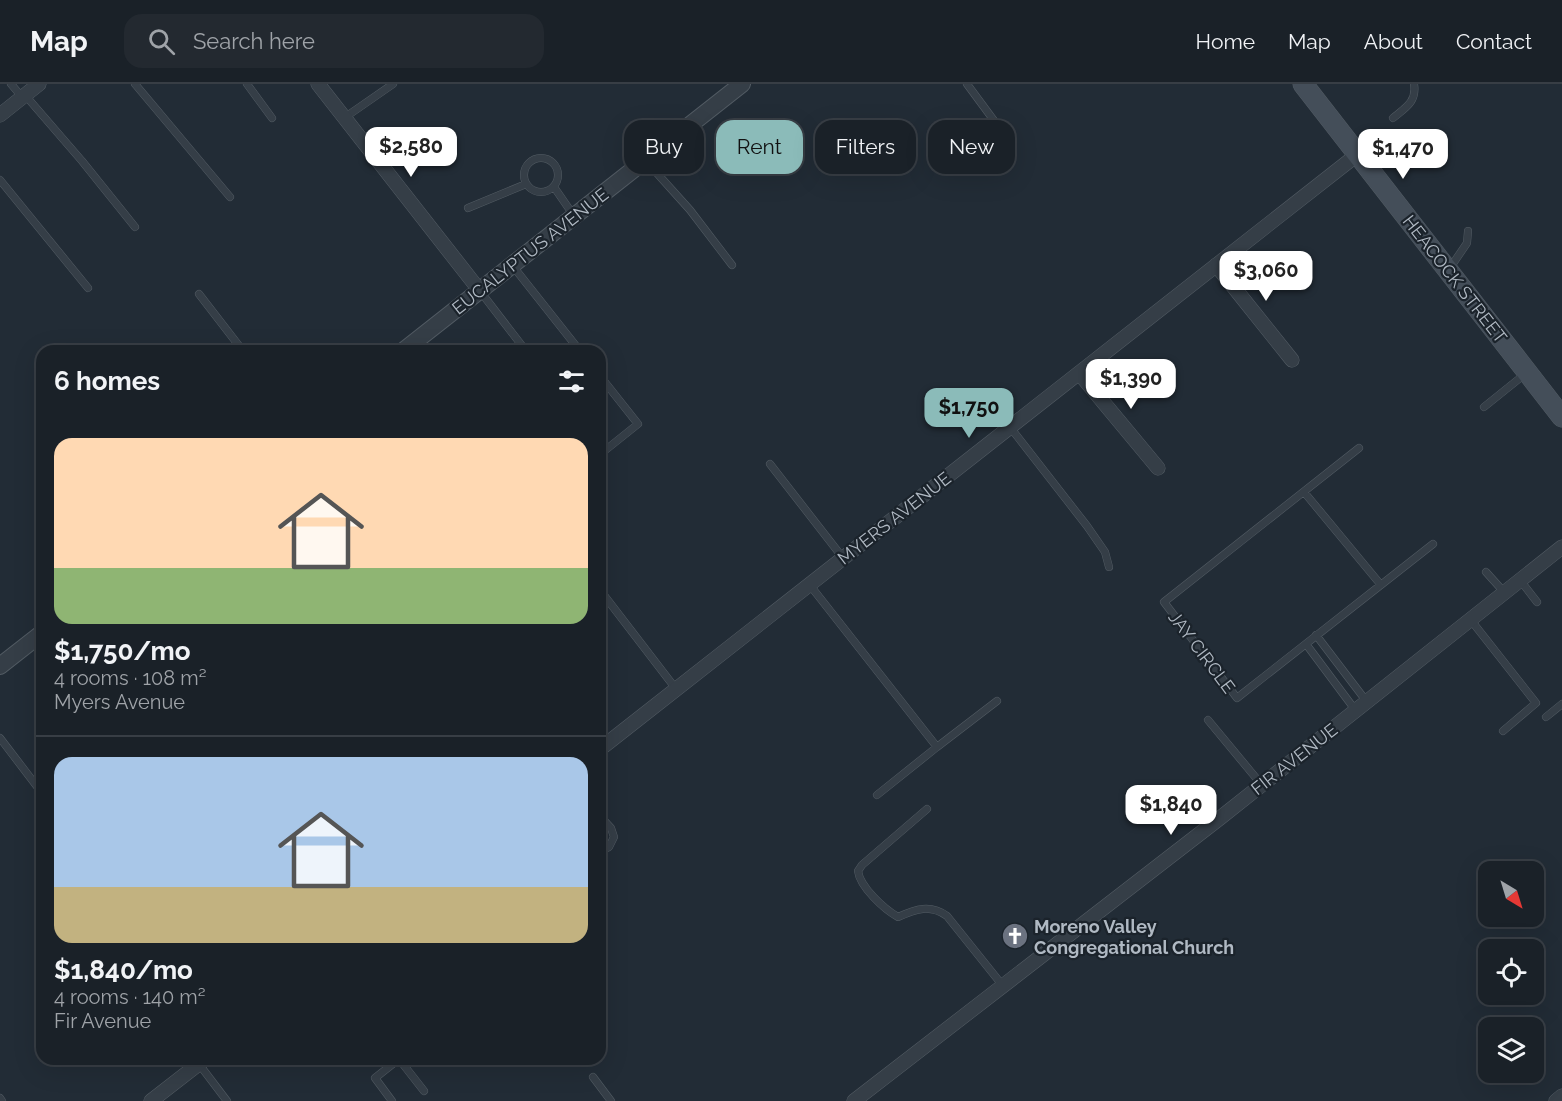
<!DOCTYPE html>
<meta charset="utf-8">
<style>
:root{--surface:#1a2128;--page:#232930;--text:#f1f3f6;--muted:#9fa3a8;--line:#383e45;--accent:#8bbbb9}
body{margin:0;font-family:Raleway,sans-serif;background:var(--page);color:var(--text);height:100vh;display:flex;flex-direction:column;font-size:22px;white-space:nowrap}
*{box-sizing:border-box;margin:0}
p{font-size:20px;color:var(--muted)}
.icon{flex:none;width:33px;height:33px;fill:none;stroke:currentColor;stroke-width:2;stroke-linecap:round;stroke-linejoin:round}
.map{position:relative;flex:1;overflow:hidden}
.drawer{position:absolute;left:36px;top:261px;width:570px;height:720px;display:flex;flex-direction:column;background:var(--surface);border-radius:18px;box-shadow:0 6px 24px #0002,0 0 0 2px var(--line)}
.drawer>*{flex:none}
.guide{position:absolute;left:624px;top:36px;width:570px;height:54px;display:flex;gap:12px}
.needle{width:39px;rotate:142deg}
.tools{position:absolute;left:1478px;top:777px;display:grid;gap:12px}
.tools a{display:grid;place-items:center;width:66px;height:66px;border-radius:12px;background:var(--surface);box-shadow:0 6px 24px #0002,0 0 0 2px var(--line);font-size:30px}
.price{position:absolute;translate:-50% -51px;padding:0 14px;border-radius:12px;background:#fff;color:#222;font-size:20px;line-height:39px;filter:drop-shadow(0 2px 3px #0008)}
.price::after{content:'';position:absolute;left:50%;top:36px;width:18px;height:14px;margin-left:-9px;background:inherit;clip-path:polygon(0 0,100% 0,50% 100%)}
.price.selected{background:var(--accent);color:#111}
ul{padding:0;list-style:none}
li{display:grid;align-content:center;gap:12px;height:318px;padding:0 18px}
li+li{border-top:2px solid var(--line)}
li span{display:grid;place-items:center;height:186px;border-radius:18px;color:#555}
li>.icon{margin-inline-start:auto}
span .icon{width:108px;height:108px;fill:#fffc;stroke-width:1}
li b{font-size:26px}
h2{display:flex;justify-content:space-between;align-items:center;height:72px;padding:0 18px;font-size:26px}
.chip{padding:0 21px;border-radius:18px;background:var(--surface);box-shadow:0 6px 24px #0002,0 0 0 2px var(--line);font-size:21px;line-height:54px}
.chip.selected{background:var(--accent);color:#111}
header{display:flex;align-items:center;gap:36px;box-sizing:border-box;height:84px;padding:0 30px;background:var(--surface);border-bottom:2px solid var(--line)}
header strong{font-size:28px}
nav{display:flex;gap:33px;margin-inline-start:auto;font-size:21px}
.search{width:420px;height:54px;background:var(--page);display:flex;align-items:center;gap:15px;box-sizing:border-box;padding:0 21px;border-radius:18px;color:var(--muted);font-size:22px}
.map>svg:first-child{display:block}
.lines{fill:none;stroke-linecap:round;stroke-linejoin:round}
.service-casing{stroke:#535c64;stroke-width:8}
.minor-casing{stroke:#535c64;stroke-width:15}
.tertiary-casing{stroke:#535c64;stroke-width:18}
.secondary-casing{stroke:#535c64;stroke-width:21}
.service{stroke:#353e47;stroke-width:7}
.minor{stroke:#353e47;stroke-width:14}
.tertiary{stroke:#353e47;stroke-width:16}
.secondary{stroke:#444e59;stroke-width:20}
.labels{text-anchor:middle;dominant-baseline:central;stroke-width:4.5;stroke-linejoin:round;paint-order:stroke}
.street-label{font-size:18px;fill:#b0b9c3;stroke:#1b232b}
.poi-label{font-size:18px;font-weight:bold;fill:#b0b9c3;stroke:#1b232b;text-anchor:start}
</style>
<header>
<strong>Map</strong>
<div class="search"><svg class="icon" aria-label="search" viewBox="0 0 24 24"><circle cx="10" cy="10" r="6"/><path d="M15 15l6 6"/></svg>Search here</div>
<nav><a>Home</a><a>Map</a><a>About</a><a>Contact</a></nav>
</header>
<div class="map">
<svg width="1562" height="1017" viewBox="0 0 1562 1017">
<rect width="100%" height="100%" fill="#222c36"/>
<g class="lines">
<!-- service casing -->
<g class="service-casing">
<path id="service" d="M11 0 22 13
M135 0 230 113
M247 0 272 34
M967 0 998 42
M25 11 82 77 135 143
M344 34 393 0
M1393 34C1405 24 1417 18 1414 0
M524 91a17 17 0 1 1 34 0a17 17 0 1 1-34 0Z
M646 77 690 126 732 181
M0 96 88 204
M554 103 574 132
M468 124 526 100
M512 181 580 267
M1450 184 1467 159 1468 147
M480 207 526 267
M199 210 243 267
M600 292 638 340 603 368 600 363
M1484 323 1525 290
M1010 343 1087 442 1105 468 1109 483
M1359 364 1164 518 1237 614 1433 460
M770 380 843 474
M1304 408 1381 501
M1486 488 1504 508
M1520 496 1537 518
M809 500 937 663 997 617
M600 506 676 605
M1470 535 1536 619 1503 647
M1316 551 1367 618
M1306 560 1356 627
M1546 633 1562 620
M1208 636 1261 700
M0 654 42 709
M877 711 937 663
M927 725 862 781 858 787C860 803 884 825 898 833 916 825 930 820 947 832L1003 902
M600 732 611 744 614 753 609 763 600 767
M399 975 424 1007
M199 980 227 1017
M593 993 611 1017
M0 1014 2 1017
M392 1017 375 994 399 975"/>
</g>
<!-- minor casing -->
<g class="minor-casing">
<path id="minor" d="M318 0 480 207
M0 31 39 0
M1216 181 1292 276
M1079 289 1158 384
M600 665 1358 70
M151 1017 205 975
M854 1017 1220 734 1562 463
M1556 1017 1562 1012"/>
</g>
<!-- tertiary casing -->
<g class="tertiary-casing">
<path id="tertiary" d="M403 267 742 0
M0 582 42 549"/>
</g>
<!-- secondary casing -->
<g class="secondary-casing">
<path id="secondary" d="M1303 0 1562 333"/>
</g>
<!-- service -->
<use href="#service" class="service"/>
<!-- minor -->
<use href="#minor" class="minor"/>
<!-- tertiary -->
<use href="#tertiary" class="tertiary"/>
<!-- secondary -->
<use href="#secondary" class="secondary"/>
</g>
<!-- icons -->
<defs>
<g id="church-disc" transform="scale(1.35)"><circle r="9.5" fill="#6b7280" stroke="#1b232b"/><path d="M-1.2-6h2.4v3.5h3.3v2.4h-3.3V6h-2.4V-.1h-3.3v-2.4h3.3Z" fill="#fff"/></g>
</defs>
<g fill-rule="evenodd">
<use href="#church-disc" x="1015" y="852"/>
</g>
<g class="labels">
<!-- street labels -->
<g class="street-label">
<text transform="translate(530 167) rotate(-38)">EUCALYPTUS AVENUE</text>
<text transform="translate(1455 195) rotate(52)">HEACOCK STREET</text>
<text transform="translate(894 434) rotate(-38)">MYERS AVENUE</text>
<text transform="translate(1202 568) rotate(53)">JAY CIRCLE</text>
<text transform="translate(1294 675) rotate(-38)">FIR AVENUE</text>
</g>
<!-- poi labels -->
<g class="poi-label">
<text x="1034" y="842">Moreno Valley<tspan x="1034" dy="21">Congregational Church</tspan></text>
</g>
</g>
</svg>
<div class="tools">
<a><svg class="needle" viewBox="-14 -14 28 28"><path d="M0-13l5 13h-10z" fill="#e53935"/><path d="M0 13l5-13h-10z" fill="#9fa3a8"/></svg></a>
<a><svg class="icon" aria-label="locate" viewBox="0 0 24 24"><circle cx="12" cy="12" r="6"/><path d="M12 2v4M12 18v4M2 12h4M18 12h4"/></svg></a>
<a><svg class="icon" aria-label="layers" viewBox="0 0 24 24"><path d="M12 4l9 5-9 5-9-5zM3 14l9 5 9-5"/></svg></a>
</div>
<b class="price" style="left:411px;top:94px">$2,580</b>
<b class="price" style="left:1403px;top:96px">$1,470</b>
<b class="price" style="left:1266px;top:218px">$3,060</b>
<b class="price" style="left:1131px;top:326px">$1,390</b>
<b class="price selected" style="left:969px;top:355px">$1,750</b>
<b class="price" style="left:1171px;top:752px">$1,840</b>
<div class="guide">
<a class="chip">Buy</a>
<a class="chip selected">Rent</a>
<a class="chip">Filters</a>
<a class="chip">New</a>
</div>
<section class="drawer">
<h2>6 homes<svg class="icon" aria-label="filters" viewBox="0 0 24 24"><path d="M4 7h16M4 17h16"/><circle cx="9" cy="7" r="2"/><circle cx="15" cy="17" r="2"/></svg></h2>
<ul>
<li><span style="background:linear-gradient(#ffd9b3 70%,#8fb573 0)"><svg class="icon" aria-label="home" viewBox="0 0 24 24"><path d="M3 11l9-7 9 7M6 9v11h12V9"/></svg></span><div><b>$1,750/mo</b><p>4 rooms · 108 m²</p><p>Myers Avenue</p></div></li>
<li><span style="background:linear-gradient(#a9c7e8 70%,#c2b280 0)"><svg class="icon" aria-label="home" viewBox="0 0 24 24"><path d="M3 11l9-7 9 7M6 9v11h12V9"/></svg></span><div><b>$1,840/mo</b><p>4 rooms · 140 m²</p><p>Fir Avenue</p></div></li>
</ul>
</section>
</div>
